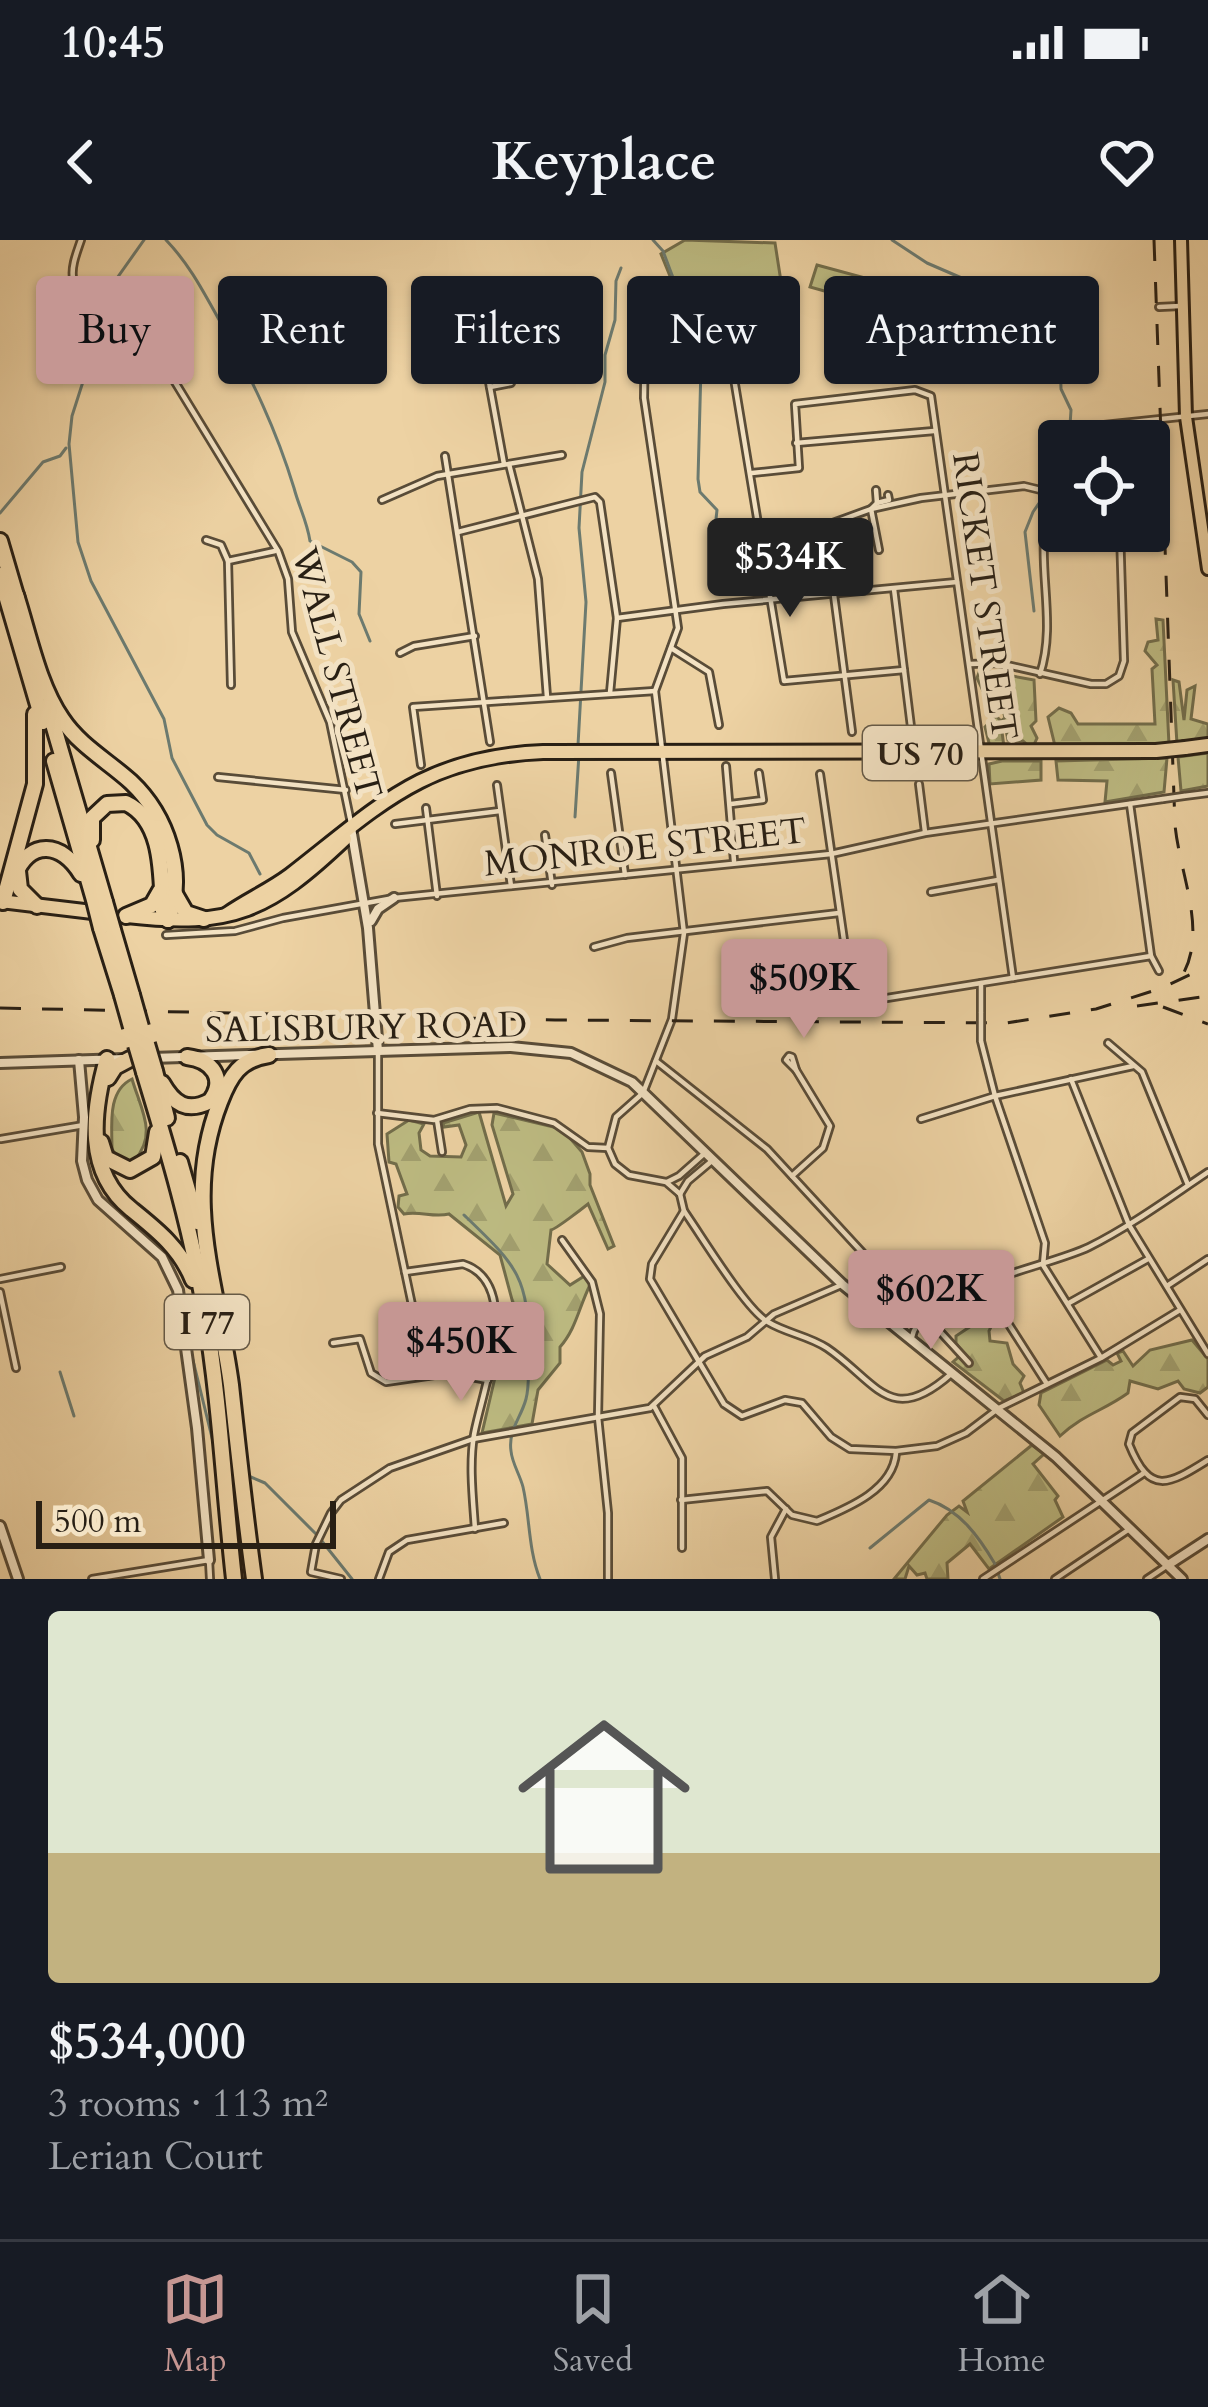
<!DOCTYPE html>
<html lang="en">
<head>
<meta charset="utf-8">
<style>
  body { margin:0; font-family:Cardo,serif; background:#20242c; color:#f1f3f6; height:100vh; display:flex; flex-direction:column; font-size:45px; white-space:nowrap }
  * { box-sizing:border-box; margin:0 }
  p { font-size:39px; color:#9ea1a6 }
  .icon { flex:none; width:66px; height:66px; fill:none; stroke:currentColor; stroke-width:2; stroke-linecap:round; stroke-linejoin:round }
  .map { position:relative; height:1339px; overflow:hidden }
  .sheet { display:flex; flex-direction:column; background:#171b24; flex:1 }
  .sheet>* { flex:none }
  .hud { position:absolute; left:36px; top:36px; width:1137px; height:108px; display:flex; gap:24px }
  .buttons { position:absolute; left:1038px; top:180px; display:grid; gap:24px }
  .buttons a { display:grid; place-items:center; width:132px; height:132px; border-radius:12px; background:#171b24; box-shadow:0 3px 9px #0004; font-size:60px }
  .scale { position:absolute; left:36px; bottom:30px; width:300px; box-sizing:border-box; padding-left:12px; border:6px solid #281f14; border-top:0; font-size:33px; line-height:42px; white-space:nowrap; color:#281f14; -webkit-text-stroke:9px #f3e2c3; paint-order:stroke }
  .price { position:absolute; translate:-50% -102px; padding:0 27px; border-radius:12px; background:#c59692; color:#111; font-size:39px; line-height:78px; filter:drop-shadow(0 3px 6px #0008) }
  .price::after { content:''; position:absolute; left:50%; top:72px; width:36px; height:27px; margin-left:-18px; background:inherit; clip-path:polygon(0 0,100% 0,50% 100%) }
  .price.selected { background:#222; color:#fff }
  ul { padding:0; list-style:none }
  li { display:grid; align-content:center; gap:24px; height:636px; padding:0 48px }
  li span { display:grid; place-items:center; height:372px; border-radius:12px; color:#555 }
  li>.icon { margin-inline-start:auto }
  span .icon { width:216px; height:216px; fill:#fffc; stroke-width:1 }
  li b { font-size:51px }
  .chip { padding:0 42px; border-radius:12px; background:#171b24; box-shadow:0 3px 9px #0004; font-size:42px; line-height:108px }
  .chip.selected { background:#c59692; color:#111 }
  .status { display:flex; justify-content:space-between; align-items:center; height:84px; padding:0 60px; background:#171b24; direction:ltr }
  .status svg { height:33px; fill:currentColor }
  header { display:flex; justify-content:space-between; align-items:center; height:156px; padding:0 48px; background:#171b24; font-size:54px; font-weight:700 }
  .tab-bar { display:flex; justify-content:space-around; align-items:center; height:168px; border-top:3px solid #363941; background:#171b24; font-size:33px; color:#9ea1a6 }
  .tab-bar a { display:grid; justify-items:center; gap:6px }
  .tab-bar .selected { color:#c59692 }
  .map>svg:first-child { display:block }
  .forest { fill:url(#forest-firs); stroke:#726d4b; stroke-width:3 }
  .park { fill:#bdbb82; stroke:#726d4b; stroke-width:3 }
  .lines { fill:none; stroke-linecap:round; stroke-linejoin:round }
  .stream { stroke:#6c7a6f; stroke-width:3 }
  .minor-casing { stroke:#594c38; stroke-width:10 }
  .tertiary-casing { stroke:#594c38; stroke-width:14 }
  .primary-casing { stroke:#281f14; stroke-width:16 }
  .trunk-casing { stroke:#281f14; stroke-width:18 }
  .motorway-casing { stroke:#281f14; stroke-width:20 }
  .minor { stroke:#f3e2c3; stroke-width:4.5 }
  .tertiary { stroke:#f3e2c3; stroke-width:8 }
  .primary { stroke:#edd2a3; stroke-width:10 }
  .trunk { stroke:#edd2a3; stroke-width:12 }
  .motorway { stroke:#edd2a3; stroke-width:14 }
  .rail { stroke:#281f14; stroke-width:3; stroke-dasharray:21 21; stroke-linecap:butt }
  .minor-bridge-casing { stroke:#594c38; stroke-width:10; stroke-linecap:butt }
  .trunk-bridge-casing { stroke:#281f14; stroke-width:18; stroke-linecap:butt }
  .motorway-bridge-casing { stroke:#281f14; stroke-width:20; stroke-linecap:butt }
  .minor-bridge { stroke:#f3e2c3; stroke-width:4.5 }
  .trunk-bridge { stroke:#edd2a3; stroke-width:12 }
  .motorway-bridge { stroke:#edd2a3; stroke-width:14 }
  .labels { text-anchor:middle; stroke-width:10; stroke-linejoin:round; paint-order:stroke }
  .shield { fill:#f3e2c3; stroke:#655a48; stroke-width:3 }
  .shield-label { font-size:33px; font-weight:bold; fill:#281f14 }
  .street-label { font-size:36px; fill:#281f14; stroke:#f3e2c3 }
</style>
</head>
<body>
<div class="status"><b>10:45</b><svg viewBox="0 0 49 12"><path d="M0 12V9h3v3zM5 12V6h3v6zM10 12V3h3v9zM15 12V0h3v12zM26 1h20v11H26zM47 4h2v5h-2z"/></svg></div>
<header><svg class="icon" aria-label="back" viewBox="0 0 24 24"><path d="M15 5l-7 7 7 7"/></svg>Keyplace<svg class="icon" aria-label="heart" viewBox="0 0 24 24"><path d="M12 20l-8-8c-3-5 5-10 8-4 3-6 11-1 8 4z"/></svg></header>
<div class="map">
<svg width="1208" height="1339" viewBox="0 0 1208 1339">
  <defs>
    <pattern id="forest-firs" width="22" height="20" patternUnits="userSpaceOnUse" patternTransform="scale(3)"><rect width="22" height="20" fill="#bdbb82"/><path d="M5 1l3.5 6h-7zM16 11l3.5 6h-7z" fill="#a2a06f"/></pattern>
  </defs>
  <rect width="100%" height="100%" fill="#edd2a3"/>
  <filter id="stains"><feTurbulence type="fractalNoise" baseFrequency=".00167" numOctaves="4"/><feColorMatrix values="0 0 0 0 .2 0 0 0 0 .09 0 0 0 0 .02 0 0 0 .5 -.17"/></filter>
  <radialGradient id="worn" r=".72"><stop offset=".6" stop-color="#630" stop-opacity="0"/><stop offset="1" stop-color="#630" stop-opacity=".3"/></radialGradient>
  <g class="forest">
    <path d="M 1156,379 L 1163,380 L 1169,505 L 1056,510 L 1048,477 L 1059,468 L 1071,473 L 1078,484 L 1155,484 L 1152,429 L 1157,425 L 1145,411 L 1148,402 L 1158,400 Z"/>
    <path d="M 980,430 L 1034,440 L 1036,481 L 1031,486 L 1037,498 L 1032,509 L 1023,501 L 1008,500 L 1006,490 L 1002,492 L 1004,507 L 990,507 L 985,487 L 996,476 L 1001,481 L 1005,478 L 1001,462 L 984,453 L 977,438 Z"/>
    <path d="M 1173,440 L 1179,442 L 1184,480 L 1187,450 L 1195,446 L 1191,479 L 1208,484 L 1208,499 L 1177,504 Z"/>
    <path d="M 1208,513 L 1208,546 L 1181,551 L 1178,517 Z"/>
    <path d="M 1167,518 L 1164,552 L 1105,562 L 1107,541 L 1058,540 L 1056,521 Z"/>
    <path d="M 1002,521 L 1041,521 L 1041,540 L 990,544 L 989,524 Z"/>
    <path d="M 132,839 C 141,870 158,894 134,921 L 120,921 L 112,909 C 112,885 107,851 132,839 Z"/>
    <path d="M 479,872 L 506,966 L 513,954 L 492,885 L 494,873 L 562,889 L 582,912 L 590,934 L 590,945 L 614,1006 L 608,1009 L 588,964 C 583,968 556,989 551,990 L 547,1024 L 570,1045 L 586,1035 L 590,1045 C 579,1067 576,1089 560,1107 L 560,1123 L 538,1150 L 532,1184 L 482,1193 L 500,1116 L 501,1089 L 518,1082 L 500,1015 L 449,974 C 434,978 421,971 404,974 L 398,967 L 399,956 L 407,954 L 396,924 L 389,922 L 387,894 L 409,880 L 424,884 L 419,893 L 421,910 L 430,916 L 461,917 L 466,905 L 459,885 L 444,887 L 443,883 Z"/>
    <path d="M 978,1054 L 990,1061 L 997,1074 L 989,1091 L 990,1101 L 1007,1103 L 1013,1124 L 1024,1136 L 1020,1143 L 1024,1153 L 1004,1161 L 953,1122 L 963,1113 L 956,1103 L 956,1096 L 971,1086 L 964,1061 Z"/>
    <path d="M 1192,1100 L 1208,1119 L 1208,1147 L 1200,1153 L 1184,1149 L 1178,1141 L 1158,1149 L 1130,1141 L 1128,1153 C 1103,1171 1084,1174 1060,1196 L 1039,1165 L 1041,1153 L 1107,1120 L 1113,1125 L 1121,1121 L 1117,1113 L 1123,1111 L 1133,1126 L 1150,1110 Z"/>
    <path d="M 1032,1205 L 1044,1214 L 1033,1224 L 1058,1256 L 1055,1260 L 1063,1277 L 989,1329 L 970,1304 L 947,1323 L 948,1339 L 927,1339 L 925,1333 L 917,1335 L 909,1326 L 905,1339 L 894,1339 L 947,1275 L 959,1266 L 967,1272 L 963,1261 Z"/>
  </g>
  <g class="park">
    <path d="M 685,0 L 775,3 L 789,93 L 720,100 L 725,140 L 712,139 L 661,14 Z"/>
    <path d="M 817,25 L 880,42 L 874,65 L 810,47 Z"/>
  </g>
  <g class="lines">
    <g class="stream">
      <path d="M 144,0 L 93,72 L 88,126 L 72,176 L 69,204 L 78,302 L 91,341 L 164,479 L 172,518 L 207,585 L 217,595 L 249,613 L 260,634"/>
      <path d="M 166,0 C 191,26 205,55 222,85 C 252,139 276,189 294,248 C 299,267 307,281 310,301 L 352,322 L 361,332 L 359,374 L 370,401"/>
      <path d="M 653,0 L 663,11 L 675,43 L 701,127 L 698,239 L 700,252 L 717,270 L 712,315 L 727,354"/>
      <path d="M 892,0 L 927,23 L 971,42 L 1004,89 L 1046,106 L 1060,117 L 1061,149 L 1071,170 L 1069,201"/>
      <path d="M 0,273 L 43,222 L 60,216 L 66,208"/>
      <path d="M 1034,371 L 1025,292 L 1033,272 L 1059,234"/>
      <path d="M 578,505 L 586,362 L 579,288 L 582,232 L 605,142 L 605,115 L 615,80 L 616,41 L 621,28"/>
      <path d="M 575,577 L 579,514"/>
      <path d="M 464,975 C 516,1025 530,1037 528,1112 C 528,1127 530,1144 526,1159 C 521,1178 508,1190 511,1211 C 512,1223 520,1235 523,1247 C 530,1277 528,1309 540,1339"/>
      <path d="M 188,1100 L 217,1218"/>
      <path d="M 60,1132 L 74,1176"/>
      <path d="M 246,1235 L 265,1243 L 316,1294"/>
      <path d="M 321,1300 L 352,1339"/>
      <path d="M 870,1308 L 929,1260 C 960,1270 979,1297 995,1324"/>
      <path d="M 998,1333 L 1000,1339"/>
    </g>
    <g class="minor-casing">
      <g id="minor">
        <path d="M 81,0 C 77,12 71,26 73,38 C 75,61 133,85 153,106 L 278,311 L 288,339 L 292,392 L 330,482 L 351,583"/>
        <path d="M 1159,67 L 1180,66"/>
        <path d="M 726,90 L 784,441 L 904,430"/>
        <path d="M 645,91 L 644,158 L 678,388 L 655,451 L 684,693 L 672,779 L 643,853 L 616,877 L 608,908 L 615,924 L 629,935 L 666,942 L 680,954"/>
        <path d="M 483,109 L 504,224"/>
        <path d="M 490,147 L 511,143"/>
        <path d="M 1083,201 L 1104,185 L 1208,174"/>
        <path d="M 796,203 L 934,191"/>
        <path d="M 445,216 L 490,502"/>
        <path d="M 509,224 L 538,339 L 547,457"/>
        <path d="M 752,233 L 799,228 L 795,164 L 915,150 L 931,156 L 1013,738"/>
        <path d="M 876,250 L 877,263 L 871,269 L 879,310"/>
        <path d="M 382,260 L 437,236 L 562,215"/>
        <path d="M 877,263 L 889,260 L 888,255"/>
        <path d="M 458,292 L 595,257 L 600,262 L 617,378 L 610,453"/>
        <path d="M 206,300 L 221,305 L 228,321 L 231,445"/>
        <path d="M 763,301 L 808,292 L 871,269 L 921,258 L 1024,246 L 1053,253"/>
        <path d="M 228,321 L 275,311"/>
        <path d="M 894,349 L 912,495"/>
        <path d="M 834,355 L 852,492"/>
        <path d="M 617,378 L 723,364 L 957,342"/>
        <path d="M 671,408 L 709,432 L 719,485"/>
        <path d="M 400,413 L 414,406 L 475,396"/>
        <path d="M 970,424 L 998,423 L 1091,444 L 1106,444 L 1119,436 L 1124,421 L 1120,291"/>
        <path d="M 1040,434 C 1061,371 1025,302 1059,243"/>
        <path d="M 421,525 L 413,467 L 655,451"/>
        <path d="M 726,526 L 734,621"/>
        <path d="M 611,533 L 625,635"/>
        <path d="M 820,534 L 851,749 L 857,759 L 868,761 L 1151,716"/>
        <path d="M 218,537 L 346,550"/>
        <path d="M 919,544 L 925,592"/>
        <path d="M 497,545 L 511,646"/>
        <path d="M 1184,556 L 1208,553"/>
        <path d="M 731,564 L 763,560 L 759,533"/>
        <path d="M 1130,564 L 1151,716 L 1159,731"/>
        <path d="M 426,568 L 437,656"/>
        <path d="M 395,584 L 500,571"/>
        <path d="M 545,595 L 552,645"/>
        <path d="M 931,652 L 998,640"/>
        <path d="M 166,695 L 235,691 L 283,678 L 394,658 L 831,614 L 925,593 L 1163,559"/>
        <path d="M 594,707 L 627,698 L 839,673"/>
        <path d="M 981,773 L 981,743"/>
        <path d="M 981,801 L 995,856 L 1045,1003 L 1043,1025 L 1100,1116"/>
        <path d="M 1108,803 L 1142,832 L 1188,945"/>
        <path d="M 378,811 L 378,904 L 427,1136"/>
        <path d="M 789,816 L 792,817 L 796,830 L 786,820 Z"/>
        <path d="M 656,821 L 767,909 L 920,1075"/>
        <path d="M 1071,839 L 1129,985 L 1208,1114"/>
        <path d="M 377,873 L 434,880 L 470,869 L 497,868 L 554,883 L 588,907 L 608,908"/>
        <path d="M 921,879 L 995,856 L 1133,826"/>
        <path d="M 437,880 L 442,912"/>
        <path d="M 1,899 L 84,885"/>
        <path d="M 792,936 L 823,908 L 830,886 L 796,830"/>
        <path d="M 667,942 L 679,936 L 705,913"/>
        <path d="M 680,954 L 684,971 C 701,995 746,1070 768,1082 C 786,1093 809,1096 827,1108 C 877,1142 890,1188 951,1134"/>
        <path d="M 680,954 L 688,941 L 713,920"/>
        <path d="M 684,971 L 652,1024 L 650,1039 L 724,1164 L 742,1176 L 785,1160 L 802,1163 L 831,1197 L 850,1209 L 896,1211 L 937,1206 L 966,1193 L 999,1168 L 1101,1118 L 1180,1070"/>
        <path d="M 562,1000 L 592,1042 L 600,1074 L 598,1177 L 608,1273 L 608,1339"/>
        <path d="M 405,1032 L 463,1024 C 525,1044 481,1154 474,1195 C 469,1225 473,1259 475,1289"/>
        <path d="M 0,1039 L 61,1027"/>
        <path d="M 983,1044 L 1047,1144"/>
        <path d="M 1167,1046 L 1208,1019"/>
        <path d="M 0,1052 L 16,1128"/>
        <path d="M 1069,1063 L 1148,1019"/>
        <path d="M 923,1073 L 969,1123"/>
        <path d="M 912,1097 C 923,1047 1046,1028 1089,1007 C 1131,986 1169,958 1208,932"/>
        <path d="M 333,1103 L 360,1099 L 371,1133 L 386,1142 L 448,1133 L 488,1140"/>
        <path d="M 654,1166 L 682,1218 L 682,1308"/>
        <path d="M 1208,1175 L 1195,1159 L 1180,1157 L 1132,1193 L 1129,1204 C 1150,1256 1168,1245 1208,1220"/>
        <path d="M 681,1260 L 767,1251 L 792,1275 L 817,1281 C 848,1268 893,1250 896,1213"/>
        <path d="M 92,1339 L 209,1320 L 210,1339"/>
        <path d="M 341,1339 L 311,1332 L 316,1304 L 331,1273 L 341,1260 L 390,1228 L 473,1199 L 650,1168 L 705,1116 L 747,1097 L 774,1074 L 839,1046"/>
        <path d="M 379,1339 L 389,1312 L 407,1300 L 504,1283"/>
        <path d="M 775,1339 L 771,1297 L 786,1269"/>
        <path d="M 983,1339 L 1144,1233"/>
        <path d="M 1055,1339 L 1131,1288"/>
        <path d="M 1147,1339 L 1168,1325"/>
      </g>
    </g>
    <g class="tertiary-casing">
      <g id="tertiary">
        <path d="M 351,588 L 368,688 L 378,811"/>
        <path d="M 371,681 L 378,669 L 394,658"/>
        <path d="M 151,818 L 511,807 L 571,813 L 632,842 L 842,1044 L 1056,1217 L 1182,1339"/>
        <path d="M 79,820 L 84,877 L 82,921 L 87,940 L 98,960 L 162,1017 L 178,1050 L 197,1188 L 209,1320"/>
        <path d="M 0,823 L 124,819"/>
        <path d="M 0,1286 L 18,1339"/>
        <path d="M 1168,1325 L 1208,1299"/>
      </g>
    </g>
    <g class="primary-casing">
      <path id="primary" d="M 1181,0 L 1186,177 L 1208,329"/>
    </g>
    <g class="trunk-casing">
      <g id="trunk">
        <path d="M 1185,508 L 1208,505"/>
        <path d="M 0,661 L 101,673"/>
        <path d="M 227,674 C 247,660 270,650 290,635 C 379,566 423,517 543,512 L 1156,511"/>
        <path d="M 127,676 C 233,688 269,671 345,599"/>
      </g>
    </g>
    <g class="motorway-casing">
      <g id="motorway">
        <path d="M 0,301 L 17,359"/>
        <path d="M 0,335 L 43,482"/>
        <path d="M 16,355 C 29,395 38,444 62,479 C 80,506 108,521 131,542 C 167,576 186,633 168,680"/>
        <path d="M 48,467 L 105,662"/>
        <path d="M 54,521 L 94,660"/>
        <path d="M 92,600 L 92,578 L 107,564 L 126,563 C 164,581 161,636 163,671 L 168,680"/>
        <path d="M 18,631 L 20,649 L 37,666"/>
        <path d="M 15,635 C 30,599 62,602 81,634"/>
        <path d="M 175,654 L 186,673 L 204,679"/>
        <path d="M 3,662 L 35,544 L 35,474"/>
        <path d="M 126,676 L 152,665 L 160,651"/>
        <path d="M 101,688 L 122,755"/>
        <path d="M 113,690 L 132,755"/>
        <path d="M 107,819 C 92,872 85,932 131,969 C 157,990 180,1008 193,1040"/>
        <path d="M 155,831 L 167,878"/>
        <path d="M 144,832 C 168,911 192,991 205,1073 C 220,1161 224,1250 234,1339"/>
        <path d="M 108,838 L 115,827 L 130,819"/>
        <path d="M 162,843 C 174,864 187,873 210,861 C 227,839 212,820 187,817"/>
        <path d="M 101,902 L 106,918 L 130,930 L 153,917 L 157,892"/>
        <path d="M 180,922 L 197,982"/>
        <path d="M 254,1339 C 245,1274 238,1210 231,1145 C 218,1046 181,961 220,862 C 230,836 240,819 269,815"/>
      </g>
    </g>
    <use href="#minor" class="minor"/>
    <use href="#tertiary" class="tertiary"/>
    <use href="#primary" class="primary"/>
    <use href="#trunk" class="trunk"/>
    <use href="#motorway" class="motorway"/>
    <g class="rail">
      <path d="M 1154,0 L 1175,585 C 1180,636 1208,691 1182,736"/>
      <path d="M 1137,766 L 1208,756"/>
      <path d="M 1163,767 L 1208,784"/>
      <path d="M 0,768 L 555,780 L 1006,783 L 1096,769 L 1162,748 L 1208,726"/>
    </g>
    <g class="minor-bridge-casing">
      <g id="minor-bridge">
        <path d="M 1163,559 L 1184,556"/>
        <path d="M 981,773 L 981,801"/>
      </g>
    </g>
    <g class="trunk-bridge-casing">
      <path id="trunk-bridge" d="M 1156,511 L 1185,508"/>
    </g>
    <g class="motorway-bridge-casing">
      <g id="motorway-bridge">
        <path d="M 94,660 L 101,688"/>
        <path d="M 105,662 L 113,690"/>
        <path d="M 122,755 L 131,787"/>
        <path d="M 132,755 L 141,787"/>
        <path d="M 147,804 L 155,831"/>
        <path d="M 136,805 L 144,832"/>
      </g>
    </g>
    <use href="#minor-bridge" class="minor-bridge"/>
    <use href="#trunk-bridge" class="trunk-bridge"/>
    <use href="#motorway-bridge" class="motorway-bridge"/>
  </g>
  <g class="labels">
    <g class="shield">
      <rect x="863" y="486" width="114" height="54" rx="9"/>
      <rect x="165" y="1055" width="84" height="54" rx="9"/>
    </g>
    <g class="shield-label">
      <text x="920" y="525">US 70</text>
      <text x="207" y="1094">I 77</text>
    </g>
    <g class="street-label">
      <text transform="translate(986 356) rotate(82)" y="13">RICKET STREET</text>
      <text transform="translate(338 433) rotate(75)" y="13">WALL STREET</text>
      <text transform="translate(645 606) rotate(-6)" y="13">MONROE STREET</text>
      <text transform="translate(366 786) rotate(-1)" y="13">SALISBURY ROAD</text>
    </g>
  </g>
  <rect width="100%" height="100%" filter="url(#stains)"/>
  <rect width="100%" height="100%" fill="url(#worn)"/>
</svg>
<div class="buttons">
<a><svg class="icon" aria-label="locate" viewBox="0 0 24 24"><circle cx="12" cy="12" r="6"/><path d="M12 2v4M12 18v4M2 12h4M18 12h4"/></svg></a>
</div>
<div class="scale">500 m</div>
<b class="price selected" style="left:790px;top:380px">$534K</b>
<b class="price" style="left:804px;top:801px">$509K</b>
<b class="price" style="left:931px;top:1112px">$602K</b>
<b class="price" style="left:461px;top:1164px">$450K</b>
<div class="hud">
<a class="chip selected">Buy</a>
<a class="chip">Rent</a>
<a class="chip">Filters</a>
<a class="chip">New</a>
<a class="chip">Apartment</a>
</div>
</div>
<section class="sheet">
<ul>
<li><span style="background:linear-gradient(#dfe7d0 65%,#c2b280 0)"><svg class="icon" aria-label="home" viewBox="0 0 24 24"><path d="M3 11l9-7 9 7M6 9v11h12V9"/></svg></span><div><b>$534,000</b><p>3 rooms · 113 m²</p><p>Lerian Court</p></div></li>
</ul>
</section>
<nav class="tab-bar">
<a class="selected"><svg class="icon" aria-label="map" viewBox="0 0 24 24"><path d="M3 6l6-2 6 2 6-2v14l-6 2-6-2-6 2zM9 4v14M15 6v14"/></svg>Map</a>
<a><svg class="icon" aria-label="saved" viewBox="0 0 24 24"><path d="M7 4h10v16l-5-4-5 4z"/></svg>Saved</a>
<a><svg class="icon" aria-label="home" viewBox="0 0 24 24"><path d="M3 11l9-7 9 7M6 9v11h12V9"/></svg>Home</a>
</nav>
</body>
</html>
